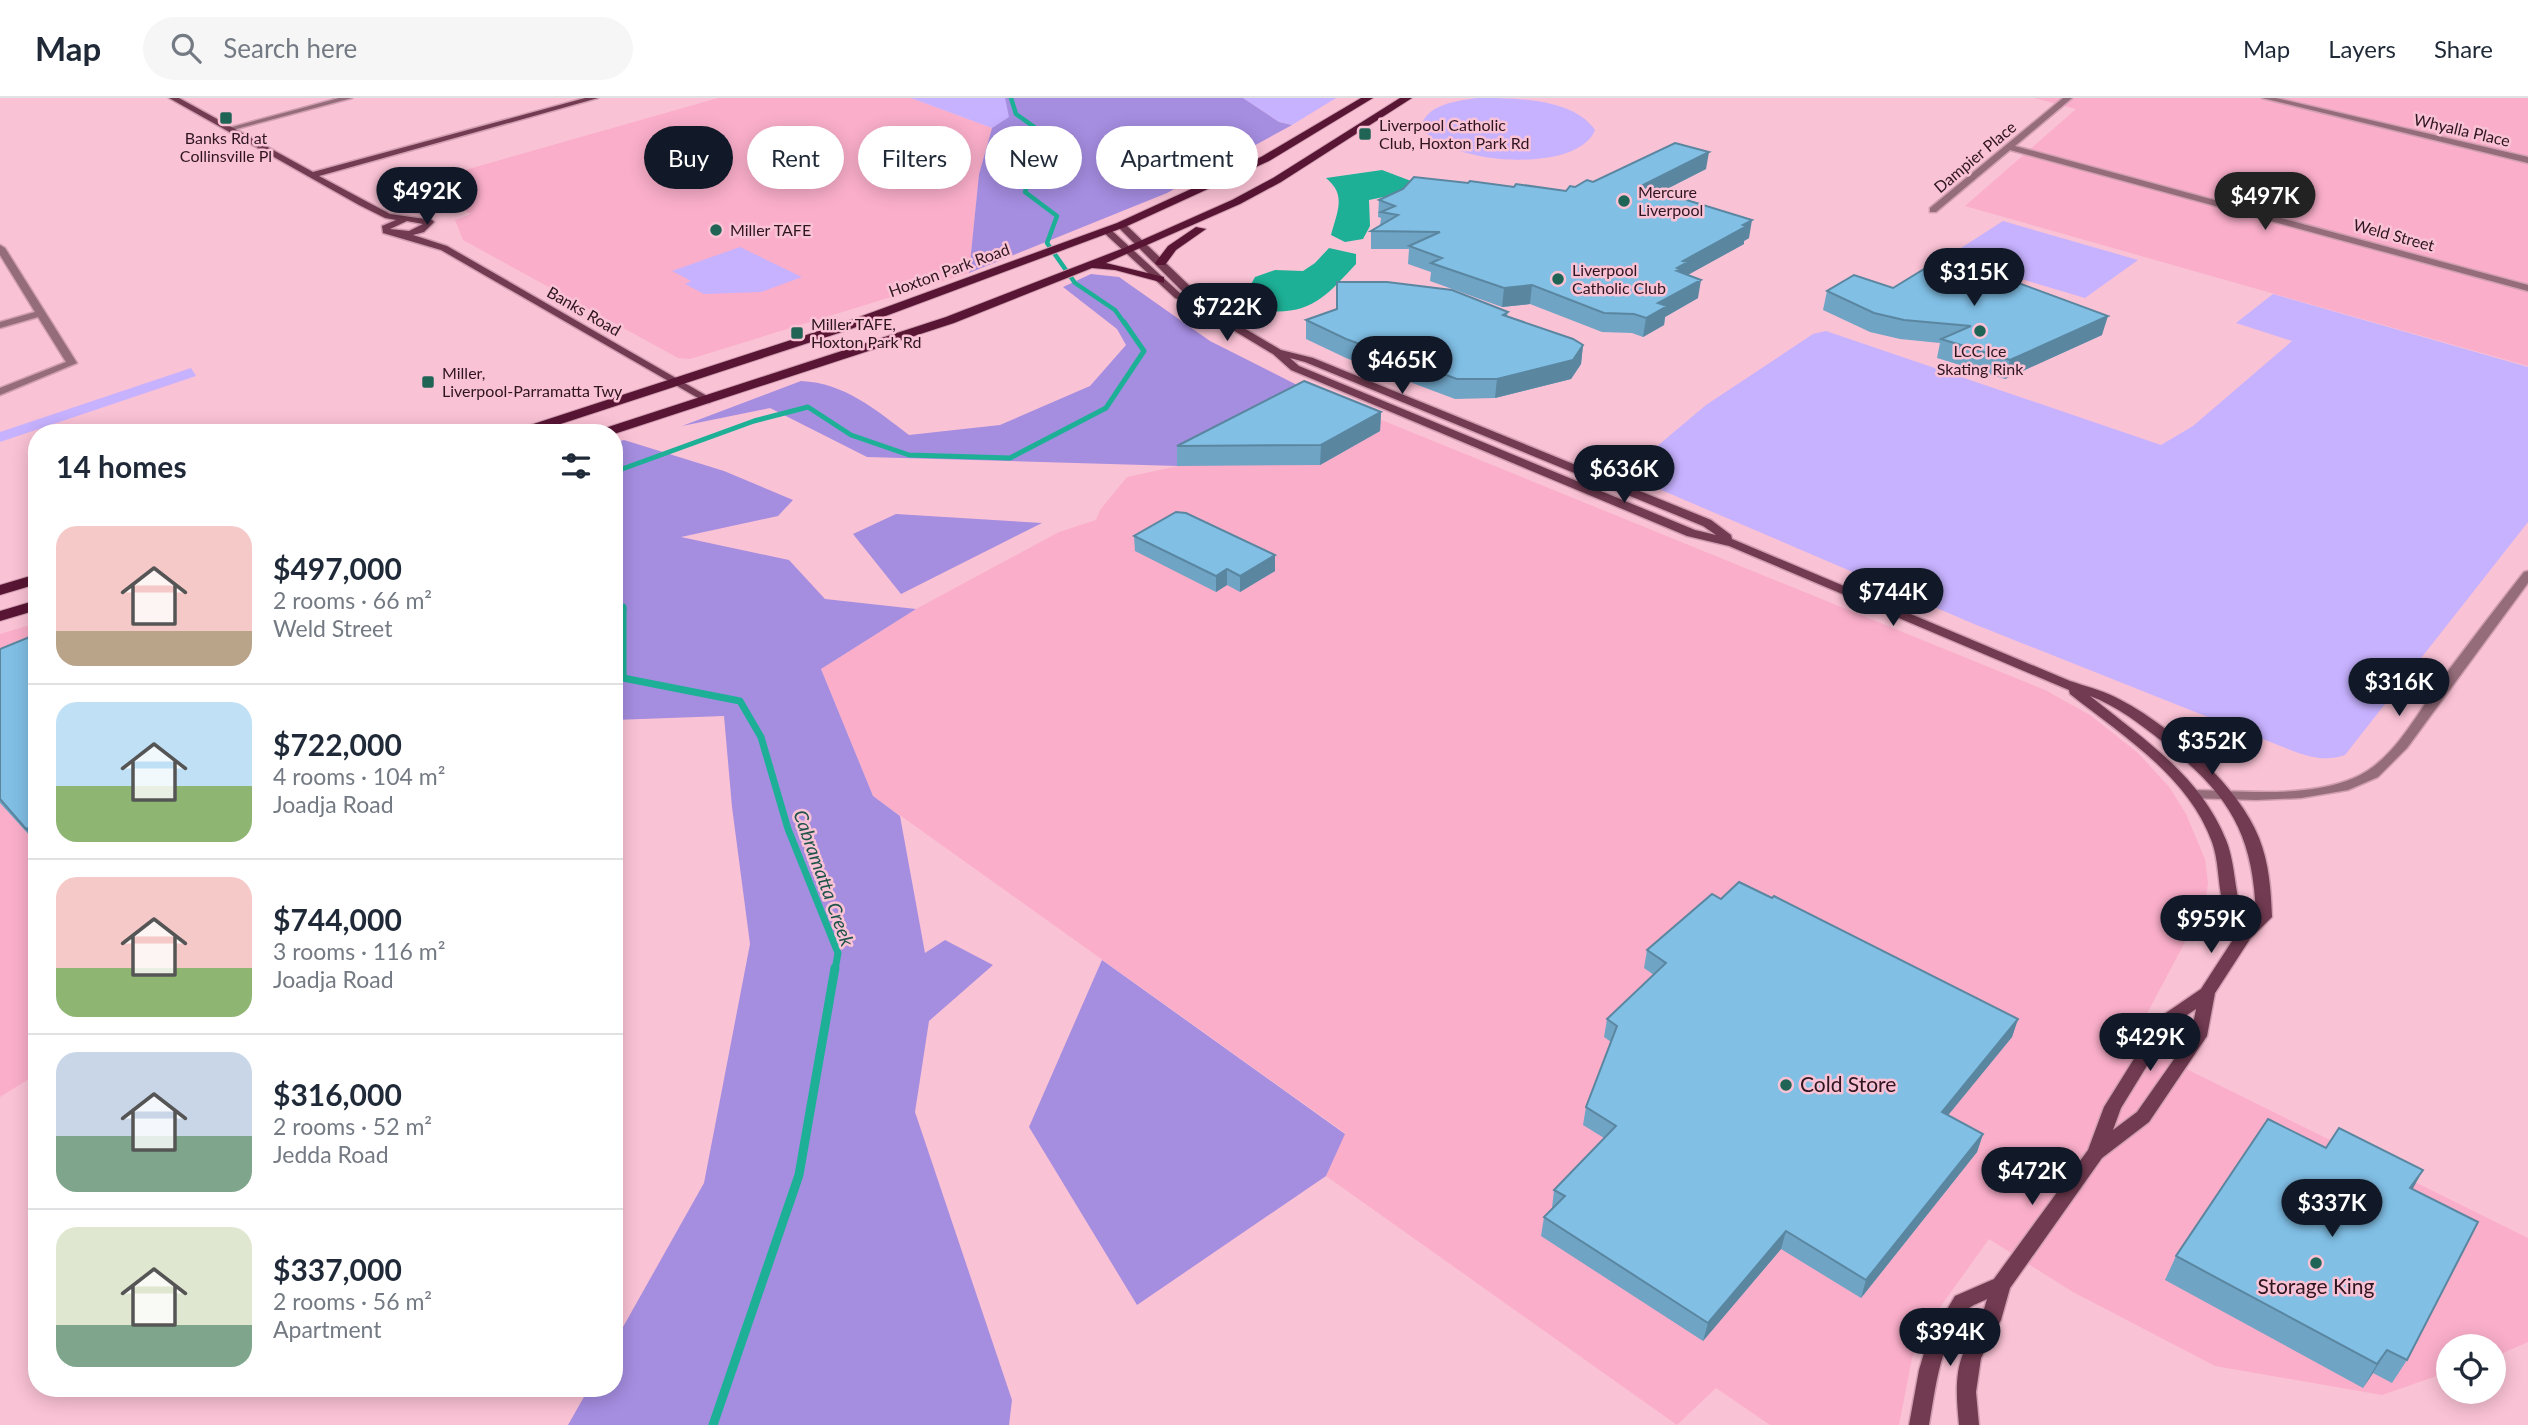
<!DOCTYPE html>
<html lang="en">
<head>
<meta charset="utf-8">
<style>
  body { margin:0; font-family:Lato,sans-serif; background:#f6f6f7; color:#1f2937; height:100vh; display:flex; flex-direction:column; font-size:26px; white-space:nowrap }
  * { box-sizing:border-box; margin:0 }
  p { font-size:23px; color:#747a83 }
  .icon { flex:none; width:38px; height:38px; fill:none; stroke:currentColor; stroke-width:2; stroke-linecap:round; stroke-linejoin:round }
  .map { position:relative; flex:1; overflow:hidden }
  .sheet { position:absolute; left:28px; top:326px; width:595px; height:973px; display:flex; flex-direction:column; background:#fff; border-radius:28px; box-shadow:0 4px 18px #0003 }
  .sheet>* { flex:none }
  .hud { position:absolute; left:644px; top:28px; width:665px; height:63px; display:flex; gap:14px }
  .buttons { position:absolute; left:2436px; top:1236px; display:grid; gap:14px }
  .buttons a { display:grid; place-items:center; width:70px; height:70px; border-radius:50%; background:#fff; box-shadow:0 4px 18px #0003; font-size:35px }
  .price { position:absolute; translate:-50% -60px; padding:0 16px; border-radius:24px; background:#111827; color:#fff; font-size:23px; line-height:46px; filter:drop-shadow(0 2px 4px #0008) }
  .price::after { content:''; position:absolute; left:50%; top:42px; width:21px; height:16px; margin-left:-10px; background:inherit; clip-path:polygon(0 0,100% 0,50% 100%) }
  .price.on { background:#222; color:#fff }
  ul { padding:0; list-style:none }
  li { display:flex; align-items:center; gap:21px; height:175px; padding:0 28px }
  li+li { border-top:2px solid #e0e1e3 }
  li span { display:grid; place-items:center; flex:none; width:196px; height:140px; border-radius:21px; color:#555 }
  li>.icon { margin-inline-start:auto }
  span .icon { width:84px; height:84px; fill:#fffc; stroke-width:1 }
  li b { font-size:30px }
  h2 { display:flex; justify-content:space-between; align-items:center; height:84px; padding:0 28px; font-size:30px }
  .tag { padding:0 24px; border-radius:32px; background:#fff; box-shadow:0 4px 18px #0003; font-size:24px; line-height:63px }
  .tag.on { background:#111827; color:#fff }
  header { display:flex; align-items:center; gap:42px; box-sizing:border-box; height:98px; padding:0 35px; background:#fff; border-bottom:2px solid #e0e1e3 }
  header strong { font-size:33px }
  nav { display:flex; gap:38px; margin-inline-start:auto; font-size:24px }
  .search { width:490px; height:63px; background:#f6f6f7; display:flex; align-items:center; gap:18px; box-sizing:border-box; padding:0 24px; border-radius:38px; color:#747a83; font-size:26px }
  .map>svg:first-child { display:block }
  .built { fill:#faaec9 }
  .green { fill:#c7b2ff }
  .forest { fill:#a58de0 }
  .water { fill:#1db096 }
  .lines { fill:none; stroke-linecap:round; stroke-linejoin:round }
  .stream-far3 { stroke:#1db096; stroke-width:4.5 }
  .stream-far2 { stroke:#1db096; stroke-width:5 }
  .stream-far1 { stroke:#1db096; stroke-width:7 }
  .stream { stroke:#1db096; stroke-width:9 }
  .street-casing { stroke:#d19fb1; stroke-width:3 }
  .secondary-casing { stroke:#d19fb1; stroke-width:3 }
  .primary-casing { stroke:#d19fb1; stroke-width:2 }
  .street { fill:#956d7a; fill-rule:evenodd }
  .secondary { fill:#723b51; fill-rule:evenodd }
  .primary { fill:#581534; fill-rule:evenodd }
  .wall { fill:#6fa4c5 }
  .shaded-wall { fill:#5a86a0 }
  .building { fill:#81bfe5; stroke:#5a86a0; stroke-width:2 }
  .poi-dot { fill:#206456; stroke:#fac2d5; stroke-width:2.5 }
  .labels { text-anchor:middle; stroke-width:5; stroke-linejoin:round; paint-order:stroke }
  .far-poi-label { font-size:16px; fill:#2e151f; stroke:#fac2d5; text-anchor:start }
  .far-street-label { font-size:16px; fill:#2e151f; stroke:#fac2d5 }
  .water-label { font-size:19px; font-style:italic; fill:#1d5348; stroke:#fac2d5 }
  .near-poi-label { font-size:21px; fill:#2e151f; stroke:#fac2d5; text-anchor:start }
</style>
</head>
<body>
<header>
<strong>Map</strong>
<div class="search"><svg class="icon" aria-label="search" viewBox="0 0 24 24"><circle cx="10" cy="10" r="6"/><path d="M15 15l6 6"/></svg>Search here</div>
<nav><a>Map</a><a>Layers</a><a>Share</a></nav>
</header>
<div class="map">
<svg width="2528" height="1327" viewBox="0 0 2528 1327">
  <rect width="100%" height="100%" fill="#fac2d5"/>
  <g class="built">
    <path d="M 718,0 L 911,0 L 992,30 L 979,76 L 969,175 L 690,261 L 678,260 L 463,142 L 455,122 L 471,116 L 451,106 L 434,110 L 406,112 L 377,97 Z"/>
    <path d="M 2034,0 L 2528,0 L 2528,268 L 1965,108 L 2076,11 Z"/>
    <path d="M 1303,290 L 2045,592 L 2090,617 L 2138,655 L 2170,690 L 2186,716 L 2205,761 L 2208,785 L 2205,806 L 2132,944 L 2528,1140 L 2528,1244 L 2494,1259 L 2494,1248 L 2448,1248 L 2448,1274 L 2382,1297 L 2215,1268 L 2073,1194 L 1989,1141 L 1928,1226 L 1912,1260 L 1899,1327 L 1770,1327 L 1716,1290 L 1677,1327 L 1326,1078 L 1345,1035 L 873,698 L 821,571 L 916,511 L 1059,434 L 1096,422 L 1100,412 L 1127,379 L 1178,368 Z"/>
    <path d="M 37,525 L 37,976 L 0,999 L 0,536 Z"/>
  </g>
  <g class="green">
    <path d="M 911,0 L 1005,0 L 1010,19 L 992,30 Z"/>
    <path d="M 1243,0 L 1336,0 L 1292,27 L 1279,24 Z"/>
    <path d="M 1477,0 C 1515,0 1573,0 1595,32 C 1578,77 1443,67 1421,28 C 1428,6 1456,3 1477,0 Z"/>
    <path d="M 2003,123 L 2138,162 L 2085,200 L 1947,159 Z"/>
    <path d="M 740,149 L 802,179 L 761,194 L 704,196 L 685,186 L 691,183 L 672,173 Z"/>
    <path d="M 2273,196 L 2528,269 L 2528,424 L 2345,657 C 2323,665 2303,657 2283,649 L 1974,526 L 1624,376 L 1706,307 L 1813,236 L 1826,233 L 2161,347 L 2193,328 L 2292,243 L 2236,225 Z"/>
    <path d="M 191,270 L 196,278 L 0,344 L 0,334 Z"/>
  </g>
  <g class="forest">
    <path d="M 1005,0 L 1243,0 L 1279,24 L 1292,27 L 1167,95 L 969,175 L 979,76 L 992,30 L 1009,19 Z"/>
    <path d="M 1091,176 L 1119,179 L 1210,243 L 1303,290 L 1178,368 L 867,359 L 770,310 L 682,328 L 801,283 C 845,285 876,312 909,337 L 1000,327 L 1090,288 L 1126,247 L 1117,231 L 1063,189 Z"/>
    <path d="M 624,342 L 724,373 L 793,402 L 778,418 L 681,439 L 789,462 L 825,501 L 916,511 L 821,571 L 873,698 L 900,718 L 925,855 L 945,842 L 993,867 L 929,923 L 915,1014 L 1012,1302 L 1009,1327 L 568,1327 L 589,1290 L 614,1290 L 614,1245 L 704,1085 L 750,846 L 732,709 L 724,618 L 614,622 L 614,345 Z"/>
    <path d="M 896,416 L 1042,425 L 901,496 L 853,436 Z"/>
    <path d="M 1102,862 L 1345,1036 L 1326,1078 L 1137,1207 L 1029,1029 Z"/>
  </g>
  <g class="water">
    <path d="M 1382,72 L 1419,86 L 1393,97 L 1369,102 L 1370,128 L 1363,141 L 1345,144 L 1331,137 C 1337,114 1347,97 1326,80 Z"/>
    <path d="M 1329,150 L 1356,156 L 1356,166 C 1328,196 1312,217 1267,213 L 1249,190 L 1255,179 L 1275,172 L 1303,173 L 1315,165 Z"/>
  </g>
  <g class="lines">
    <path class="stream-far3" d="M 1011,0 L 1016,16 L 1047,38 L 1025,94 L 1057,118 L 1047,145 L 1075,185 L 1115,212 L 1125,226"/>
    <g class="stream-far2">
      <path d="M 614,374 L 754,323 L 808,309 L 851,337 L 909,357 L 1010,360 L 1106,310 L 1144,253 L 1124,224"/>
      <path d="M 614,505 L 624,511"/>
    </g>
    <path class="stream-far1" d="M 623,509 L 623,580 L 740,603 L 761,639 L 788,731 L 838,855 L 835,872"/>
    <path class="stream" d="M 713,1327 L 799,1077 L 835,870"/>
    <g class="street-casing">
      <g id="street">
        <path d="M 339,0 L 352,0 L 229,33 L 225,31 Z"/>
        <path d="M 2063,0 L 2072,0 L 2015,48 L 2528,187 L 2528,193 L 2010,52 L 1936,114 L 1930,114 L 1930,110 Z"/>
        <path d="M 2262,0 L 2276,0 L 2528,59 L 2528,65 Z"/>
        <path d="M 0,147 L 5,150 L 77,265 L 0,297 L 0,290 L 66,264 L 38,219 L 0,230 L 0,224 L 35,214 L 0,157 Z"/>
        <path d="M 2528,473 L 2528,485 L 2407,650 L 2378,679 L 2348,692 L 2301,700 L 2256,702 L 2189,700 L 2187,697 L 2189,694 L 2194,692 C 2243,693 2308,700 2354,680 C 2394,663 2417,615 2442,581 C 2469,545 2496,510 2524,474 Z"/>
      </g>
    </g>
    <g class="secondary-casing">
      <g id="secondary">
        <path d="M 169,0 L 179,0 L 313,74 L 585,0 L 598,0 L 319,78 L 390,116 L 432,122 L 434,124 L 424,134 L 413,137 L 447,148 L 714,302 L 709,305 L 705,304 L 441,152 L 383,135 L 382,128 L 396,122 L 385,120 L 359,107 ZM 407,123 L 423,126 L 409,133 L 390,131 Z"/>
        <path d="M 1118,125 L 1124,125 L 1194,192 L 1200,204 L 1281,252 L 1313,260 L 1711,422 L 1731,437 L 1732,441 L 2070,583 C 2085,588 2101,592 2115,599 C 2166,624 2238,686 2259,740 C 2269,765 2271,792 2272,819 L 2250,841 L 2215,895 L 2207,938 L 2149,1024 L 2102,1060 L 2010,1190 L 2001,1222 L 1981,1260 L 1976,1294 L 1979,1327 L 1959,1327 C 1957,1304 1954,1278 1963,1256 C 1970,1237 1982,1222 1987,1201 C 1981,1204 1972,1207 1968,1211 C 1940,1242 1936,1288 1929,1327 L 1909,1327 L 1919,1272 L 1927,1245 L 1955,1198 L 1994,1181 L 2088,1052 L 2104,1009 L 2160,919 L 2201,891 L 2236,837 C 2230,823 2224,812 2221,797 C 2218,780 2218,761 2212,744 C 2188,678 2123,638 2070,596 L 2069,592 L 1729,448 L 1687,438 L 1291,272 L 1273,256 L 1193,208 L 1175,200 L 1101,132 L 1109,130 L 1181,196 L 1188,199 L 1118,129 ZM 1290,260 L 1305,264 L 1703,428 L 1716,437 L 1695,432 L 1299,268 ZM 2090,598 C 2117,608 2140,626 2163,644 C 2228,696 2253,733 2256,817 L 2247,826 C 2233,799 2237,769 2226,742 C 2200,677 2142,640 2090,598 ZM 2196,911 L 2191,937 L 2137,1014 L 2113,1032 L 2121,1010 L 2172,927 Z"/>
      </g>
    </g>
    <g class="primary-casing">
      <g id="primary">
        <path d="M 1361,0 L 1373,0 L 1269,63 L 1125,129 L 848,232 L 536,334 L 516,334 L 518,331 L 840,226 L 1117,125 L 1261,59 Z"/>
        <path d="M 1400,0 L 1412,0 L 1281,84 L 1240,106 L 1106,165 L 1164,179 L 1164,185 L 1115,172 L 1092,170 L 954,225 L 614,336 L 600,334 L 602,331 L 946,219 L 1124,150 L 1232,102 L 1273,80 Z"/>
        <path d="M 1196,129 L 1206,131 L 1176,152 L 1165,167 L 1157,167 L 1155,165 L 1168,148 Z"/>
        <path d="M 37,476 L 37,486 L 0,497 L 0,487 Z"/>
        <path d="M 37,502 L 37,512 L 0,523 L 0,513 Z"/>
      </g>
    </g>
    <use href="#street" class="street"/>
    <use href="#secondary" class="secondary"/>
    <use href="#primary" class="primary"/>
  </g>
  <g class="wall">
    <path d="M 1706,71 L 1661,94 L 1749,140 L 1744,143 L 1744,146 L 1687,177 L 1698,200 L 1665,219 L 1664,227 L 1643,239 L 1632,235 L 1602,234 L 1530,206 L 1502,209 L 1430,183 L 1431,174 L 1408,166 L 1409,151 L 1371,151 L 1371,133 L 1380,128 L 1381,120 L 1378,119 L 1379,102 L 1514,89 L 1566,93 L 1593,84 Z"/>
    <path d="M 1893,190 L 2102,237 L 2005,281 L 1937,260 L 1940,245 L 1900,241 L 1870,234 L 1823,212 L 1827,193 Z"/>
    <path d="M 1337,211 L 1508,214 L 1507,219 L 1583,247 L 1581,266 L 1571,281 L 1495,300 L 1455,301 L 1346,260 L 1306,241 L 1306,222 Z"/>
    <path d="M 1381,314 L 1380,333 L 1320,367 L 1177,368 L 1177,348 Z"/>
    <path d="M 1134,438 L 1275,457 L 1275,473 L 1240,494 L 1227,487 L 1216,494 L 1135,453 Z"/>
    <path d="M 0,551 L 31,739 L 0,705 Z"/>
    <path d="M 1647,852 L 2018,921 L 2012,939 L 1948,1017 L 1983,1036 L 1977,1054 L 1861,1200 L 1781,1151 L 1703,1243 L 1541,1138 L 1544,1119 L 1553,1110 L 1552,1110 L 1554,1092 L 1604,1040 L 1583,1027 L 1586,1009 L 1611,944 L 1604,939 L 1607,921 L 1654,877 L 1644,870 Z"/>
    <path d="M 2326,1050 L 2412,1091 L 2407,1262 L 2392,1285 L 2373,1275 L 2363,1290 L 2165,1182 L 2176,1158 Z"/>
  </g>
  <g class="shaded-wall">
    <path d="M 1709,54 L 1706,71 L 1639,105 L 1641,88 Z"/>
    <path d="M 1752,122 L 1749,140 L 1744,143 L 1744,146 L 1686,178 L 1679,186 L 1677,170 L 1683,163 Z"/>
    <path d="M 1701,182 L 1698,200 L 1665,219 L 1664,227 L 1643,239 L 1646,220 L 1658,205 Z"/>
    <path d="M 1532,187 L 1530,206 L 1502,209 L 1504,190 Z"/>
    <path d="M 2108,218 L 2102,237 L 2005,281 L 2010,262 Z"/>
    <path d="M 1583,247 L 1581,266 L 1571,281 L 1495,300 L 1497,281 Z"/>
    <path d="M 1381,314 L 1380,333 L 1320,367 L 1321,347 Z"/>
    <path d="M 1275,457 L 1275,473 L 1240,494 L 1240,478 Z"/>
    <path d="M 1227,471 L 1227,487 L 1216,494 L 1216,478 Z"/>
    <path d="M 37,586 L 37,595 L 30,589 Z"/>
    <path d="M 36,726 L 37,736 L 31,739 L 26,731 Z"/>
    <path d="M 2018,921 L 2012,939 L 1936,1032 L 1942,1014 Z"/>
    <path d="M 1983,1036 L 1977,1054 L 1861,1200 L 1866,1182 Z"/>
    <path d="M 2423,1072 L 2410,1096 L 2410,1090 Z"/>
    <path d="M 1786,1133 L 1781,1151 L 1703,1243 L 1708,1225 Z"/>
    <path d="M 2387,1252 L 2373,1275 L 2363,1290 L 2377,1266 Z"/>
  </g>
  <g class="building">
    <path d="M 1675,45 L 1709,54 L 1641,88 L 1752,122 L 1743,127 L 1747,128 L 1683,163 L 1688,164 L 1677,170 L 1681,172 L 1677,173 L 1701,182 L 1658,205 L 1667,208 L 1646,220 L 1634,216 L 1604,215 L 1532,187 L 1504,190 L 1431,165 L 1442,160 L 1409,148 L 1440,134 L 1371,133 L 1398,117 L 1381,114 L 1395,108 L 1379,102 L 1403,91 L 1414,79 L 1468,85 L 1470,83 L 1514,89 L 1516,86 L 1566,93 L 1570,88 L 1575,89 L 1587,82 L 1593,84 Z"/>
    <path d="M 1946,167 L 1994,176 L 2108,218 L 2010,262 L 1941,241 L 1971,228 L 1904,222 L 1874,215 L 1827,193 L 1854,177 L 1893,190 L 1929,168 L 1941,169 Z"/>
    <path d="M 1337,184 L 1387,184 L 1452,192 L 1508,214 L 1503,217 L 1573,241 L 1583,247 L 1573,262 L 1497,281 L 1457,281 L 1346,241 L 1306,222 L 1337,211 Z"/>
    <path d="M 1304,283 L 1381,314 L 1321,347 L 1177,348 Z"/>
    <path d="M 1176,414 L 1186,415 L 1275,457 L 1240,478 L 1227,471 L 1216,478 L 1134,438 Z"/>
    <path d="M 37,536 L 37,586 L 30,589 L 37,595 L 37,727 L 26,731 L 0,701 L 0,551 Z"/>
    <path d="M 1739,784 L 1772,800 L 1774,798 L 2018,921 L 1942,1014 L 1983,1036 L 1866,1182 L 1786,1133 L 1708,1225 L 1544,1119 L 1565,1098 L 1554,1092 L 1616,1028 L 1586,1009 L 1617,928 L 1607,921 L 1666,865 L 1647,852 L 1712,796 L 1721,801 Z"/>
    <path d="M 2268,1021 L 2326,1050 L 2339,1030 L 2423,1072 L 2410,1090 L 2478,1124 L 2407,1262 L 2387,1252 L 2377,1266 L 2176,1158 Z"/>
  </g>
  <g class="poi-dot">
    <rect x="219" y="13" width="14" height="14" rx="3.5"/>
    <rect x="1358" y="29" width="14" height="14" rx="3.5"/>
    <circle cx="1624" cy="103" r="7"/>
    <circle cx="716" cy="132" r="7"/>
    <circle cx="1558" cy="181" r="7"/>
    <circle cx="1980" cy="233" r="7"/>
    <rect x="790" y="228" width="14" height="14" rx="3.5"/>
    <rect x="421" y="277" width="14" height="14" rx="3.5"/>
    <circle cx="1786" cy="987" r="7"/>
    <circle cx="2316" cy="1165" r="7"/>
  </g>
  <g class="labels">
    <g class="far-poi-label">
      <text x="1379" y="33">Liverpool Catholic<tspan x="1379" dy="18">Club, Hoxton Park Rd</tspan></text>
      <text x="226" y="46" text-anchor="middle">Banks Rd at<tspan x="226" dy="18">Collinsville Pl</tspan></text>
      <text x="1638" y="100">Mercure<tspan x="1638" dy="18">Liverpool</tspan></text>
      <text x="730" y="138">Miller TAFE</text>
      <text x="1572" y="178">Liverpool<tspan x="1572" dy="18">Catholic Club</tspan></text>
      <text x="811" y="232">Miller TAFE,<tspan x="811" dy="18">Hoxton Park Rd</tspan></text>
      <text x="1980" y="259" text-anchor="middle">LCC Ice<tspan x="1980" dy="18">Skating Rink</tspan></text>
      <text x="442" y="281">Miller,<tspan x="442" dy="18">Liverpool-Parramatta Twy</tspan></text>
    </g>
    <g class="far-street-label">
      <text transform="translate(2462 32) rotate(13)" y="6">Whyalla Place</text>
      <text transform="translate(1975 59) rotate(-40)" y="6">Dampier Place</text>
      <text transform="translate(2394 137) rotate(15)" y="6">Weld Street</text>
      <text transform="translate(949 172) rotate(-20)" y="6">Hoxton Park Road</text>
      <text transform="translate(584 213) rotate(30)" y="6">Banks Road</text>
    </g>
    <g class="water-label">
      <text transform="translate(824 780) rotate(70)" y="7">Cabramatta Creek</text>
    </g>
    <g class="near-poi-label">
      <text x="1800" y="994">Cold Store</text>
      <text x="2316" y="1196" text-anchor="middle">Storage King</text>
    </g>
  </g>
</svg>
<div class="buttons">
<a><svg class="icon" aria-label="locate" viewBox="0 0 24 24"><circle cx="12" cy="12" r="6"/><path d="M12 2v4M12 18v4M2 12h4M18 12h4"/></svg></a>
</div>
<b class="price" style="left:427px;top:129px">$492K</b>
<b class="price on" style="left:2265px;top:134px">$497K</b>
<b class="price" style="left:1974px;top:210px">$315K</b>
<b class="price" style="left:1227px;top:245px">$722K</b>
<b class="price" style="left:1402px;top:298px">$465K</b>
<b class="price" style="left:1624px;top:407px">$636K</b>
<b class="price" style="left:1893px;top:530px">$744K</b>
<b class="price" style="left:2399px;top:620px">$316K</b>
<b class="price" style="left:2212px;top:679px">$352K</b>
<b class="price" style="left:2211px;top:857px">$959K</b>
<b class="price" style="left:2150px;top:975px">$429K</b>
<b class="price" style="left:2032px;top:1109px">$472K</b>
<b class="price" style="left:2332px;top:1141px">$337K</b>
<b class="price" style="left:1950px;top:1270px">$394K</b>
<div class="hud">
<a class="tag on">Buy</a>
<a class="tag">Rent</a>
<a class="tag">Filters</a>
<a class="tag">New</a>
<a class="tag">Apartment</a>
</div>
<section class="sheet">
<h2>14 homes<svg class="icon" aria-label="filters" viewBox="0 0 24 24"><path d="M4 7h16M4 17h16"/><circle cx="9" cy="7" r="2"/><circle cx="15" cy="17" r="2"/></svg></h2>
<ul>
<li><span style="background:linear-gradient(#f6c9c9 75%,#b9a48a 0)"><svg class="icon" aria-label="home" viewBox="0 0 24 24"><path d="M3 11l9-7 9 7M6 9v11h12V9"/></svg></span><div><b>$497,000</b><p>2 rooms · 66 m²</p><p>Weld Street</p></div></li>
<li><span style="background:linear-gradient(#bfe0f5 60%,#8fb573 0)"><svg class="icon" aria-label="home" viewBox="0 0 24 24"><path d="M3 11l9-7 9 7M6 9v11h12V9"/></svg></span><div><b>$722,000</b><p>4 rooms · 104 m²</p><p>Joadja Road</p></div></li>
<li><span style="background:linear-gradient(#f6c9c9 65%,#8fb573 0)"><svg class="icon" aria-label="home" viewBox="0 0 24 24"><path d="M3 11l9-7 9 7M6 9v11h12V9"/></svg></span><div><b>$744,000</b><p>3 rooms · 116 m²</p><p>Joadja Road</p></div></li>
<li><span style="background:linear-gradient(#c9d6e8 60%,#7fa58c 0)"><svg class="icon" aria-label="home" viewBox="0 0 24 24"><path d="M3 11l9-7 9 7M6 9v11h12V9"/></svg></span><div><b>$316,000</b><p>2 rooms · 52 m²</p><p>Jedda Road</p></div></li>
<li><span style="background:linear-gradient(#dfe7d0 70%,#7fa58c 0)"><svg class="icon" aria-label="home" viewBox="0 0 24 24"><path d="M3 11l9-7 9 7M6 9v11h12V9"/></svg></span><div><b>$337,000</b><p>2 rooms · 56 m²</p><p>Apartment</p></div></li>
</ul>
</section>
</div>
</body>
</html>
